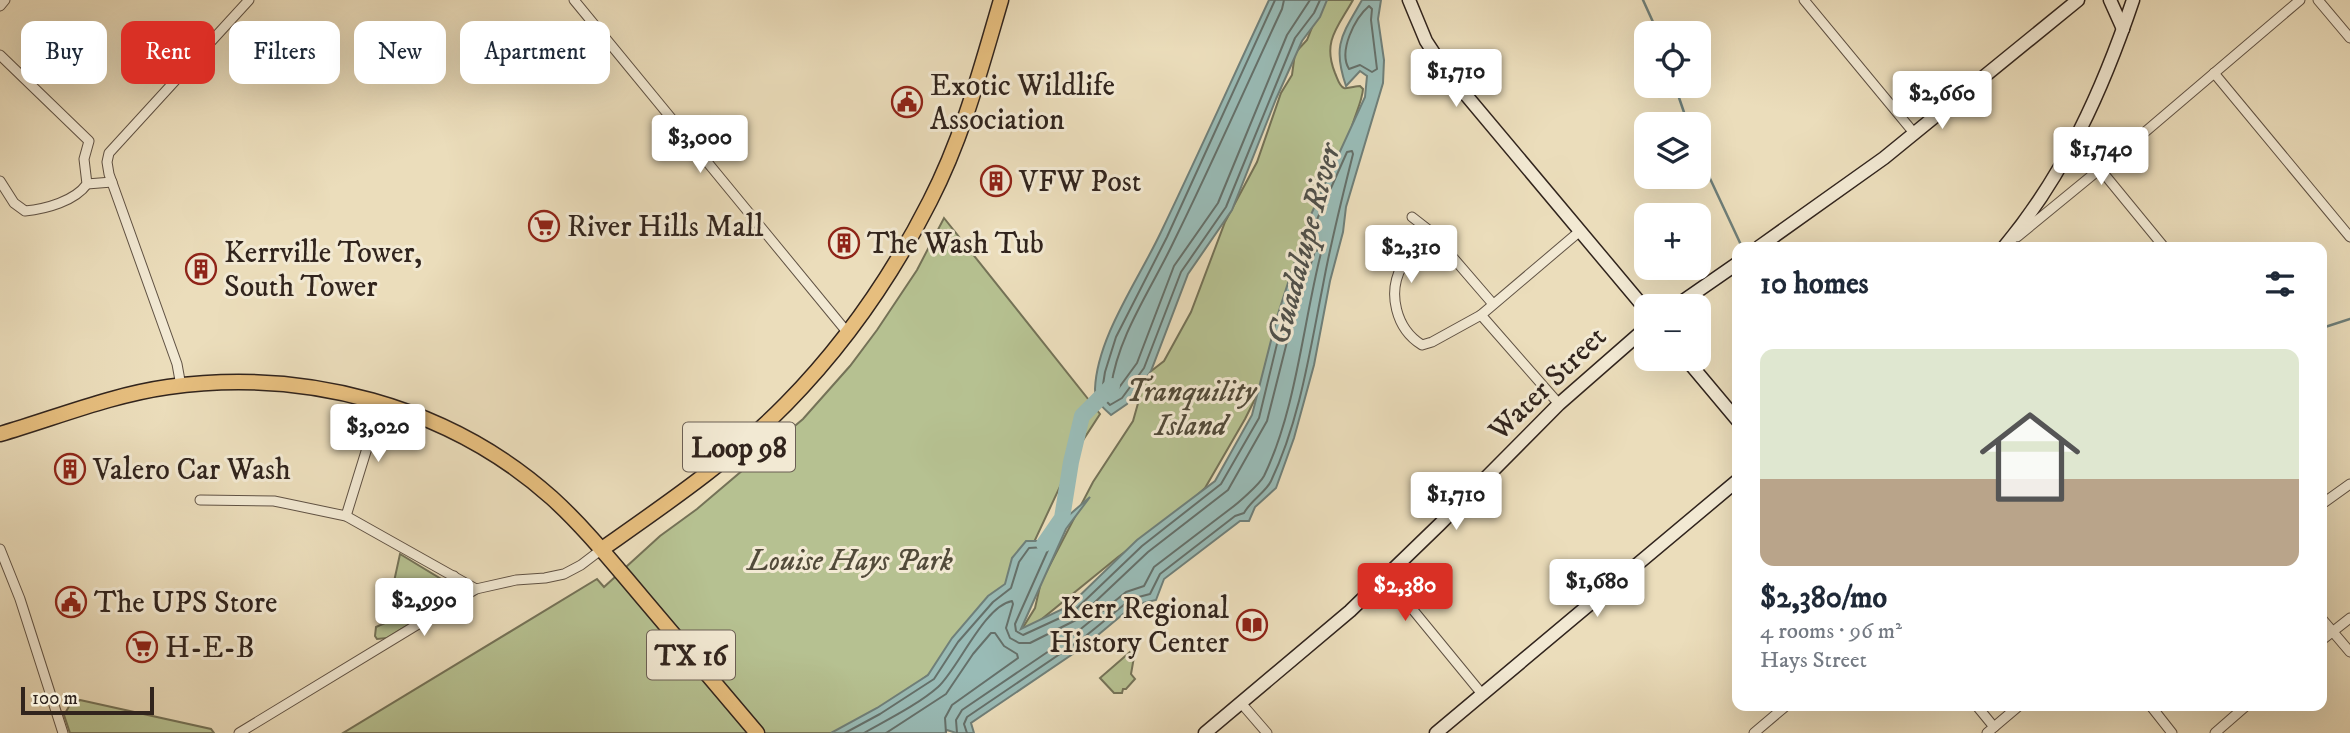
<!DOCTYPE html>
<html lang="en">
<head>
<meta charset="utf-8">
<style>
  body { margin:0; font-family:"IM FELL DW Pica",serif; background:#f6f6f7; color:#1f2937; height:100vh; display:flex; flex-direction:column; font-size:26px; white-space:nowrap }
  * { box-sizing:border-box; margin:0 }
  p { font-size:23px; color:#747a83 }
  .icon { flex:none; width:38px; height:38px; fill:none; stroke:currentColor; stroke-width:2; stroke-linecap:round; stroke-linejoin:round }
  .map { position:relative; flex:1; overflow:hidden }
  .drawer { position:absolute; left:1732px; top:242px; width:595px; height:469px; display:flex; flex-direction:column; background:#fff; border-radius:14px; box-shadow:0 7px 28px #0002 }
  .drawer>* { flex:none }
  .banner { position:absolute; left:21px; top:21px; width:665px; height:63px; display:flex; gap:14px }
  .controls { position:absolute; left:1634px; top:21px; display:grid; gap:14px }
  .controls a { display:grid; place-items:center; width:77px; height:77px; border-radius:14px; background:#fff; box-shadow:0 7px 28px #0002; font-size:35px }
  .scale { position:absolute; left:21px; bottom:18px; width:133px; box-sizing:border-box; padding-left:7px; border:4px solid #31241d; border-top:0; font-size:19px; line-height:24px; white-space:nowrap; color:#31241d; -webkit-text-stroke:5px #f2e9d3; paint-order:stroke }
  .price { position:absolute; translate:-50% -60px; padding:0 16px; border-radius:7px; background:#fff; color:#222; font-size:23px; line-height:46px; filter:drop-shadow(0 2px 4px #0008) }
  .price::after { content:''; position:absolute; left:50%; top:42px; width:21px; height:16px; margin-left:-10px; background:inherit; clip-path:polygon(0 0,100% 0,50% 100%) }
  .price.active { background:#d93025; color:#fff }
  ul { padding:0; list-style:none }
  li { display:grid; align-content:center; gap:14px; height:371px; padding:0 28px }
  li span { display:grid; place-items:center; height:217px; border-radius:14px; color:#555 }
  li>.icon { margin-inline-start:auto }
  span .icon { width:126px; height:126px; fill:#fffc; stroke-width:1 }
  li b { font-size:30px }
  h2 { display:flex; justify-content:space-between; align-items:center; height:84px; padding:0 28px; font-size:30px }
  .pill { padding:0 24px; border-radius:14px; background:#fff; box-shadow:0 7px 28px #0002; font-size:24px; line-height:63px }
  .pill.active { background:#d93025; color:#fff }
  .map>svg:first-child { display:block }
  .green { fill:#b6c191; stroke:#747257; stroke-width:2 }
  .water { fill:#99bbb6; stroke:#6f7f79; stroke-width:2 }
  .lines { fill:none; stroke-linecap:round; stroke-linejoin:round }
  .shore { stroke:#65706a; stroke-width:2 }
  .stream { stroke:#6f7f79; stroke-width:2.5 }
  .river { stroke:#99bbb6; stroke-width:16 }
  .street-casing { stroke:#605244; stroke-width:11 }
  .secondary-casing { stroke:#31241d; stroke-width:15 }
  .primary-casing { stroke:#31241d; stroke-width:17 }
  .street { stroke:#f2e9d3; stroke-width:9 }
  .secondary { stroke:#f2e9d3; stroke-width:12 }
  .primary { stroke:#e6be7e; stroke-width:14 }
  .labels { text-anchor:middle; stroke-width:6; stroke-linejoin:round; paint-order:stroke }
  .shield { fill:#f2e9d3; stroke:#6b5f54; stroke-width:2 }
  .shield-label { font-size:28px; font-weight:bold; fill:#31241d }
  .poi-label { font-size:30px; fill:#31241d; stroke:#f2e9d3; text-anchor:start }
  .street-label { font-size:30px; fill:#31241d; stroke:#f2e9d3 }
  .park-label { font-size:30px; font-style:italic; fill:#524b3a; stroke:#f2e9d3 }
  .water-label { font-size:32px; font-style:italic; fill:#50514b; stroke:#f2e9d3 }
</style>
</head>
<body>
<div class="map">
<svg width="2350" height="733" viewBox="0 0 2350 733">
  <rect width="100%" height="100%" fill="#ebddbb"/>
  <filter id="stains"><feTurbulence type="fractalNoise" baseFrequency=".00286" numOctaves="4"/><feColorMatrix values="0 0 0 0 .2 0 0 0 0 .09 0 0 0 0 .02 0 0 0 .5 -.17"/></filter>
  <radialGradient id="worn" r=".72"><stop offset=".6" stop-color="#630" stop-opacity="0"/><stop offset="1" stop-color="#630" stop-opacity=".3"/></radialGradient>
  <g class="green">
    <path d="M 1323,0 L 1353,0 C 1338,27 1322,41 1335,73 C 1337,77 1339,86 1344,88 C 1347,89 1356,86 1360,86 L 1363,89 C 1362,103 1353,118 1350,134 L 1259,391 L 1245,419 L 1205,488 L 1180,511 L 1118,557 L 1027,631 L 1022,629 L 1035,608 L 1041,582 L 1093,482 L 1133,421 L 1146,375 L 1164,361 L 1191,312 L 1225,222 L 1257,162 L 1281,93 L 1292,75 L 1295,53 L 1307,40 Z"/>
    <path d="M 944,218 L 1100,414 L 1078,448 L 1006,602 L 928,675 L 851,733 L 343,733 L 597,579 L 604,587 L 660,536 L 697,509 L 803,419 L 850,366 L 877,330 L 917,270 Z"/>
    <path d="M 400,554 L 446,582 L 449,593 L 444,603 L 387,638 L 377,639 L 375,636 L 376,627 L 385,623 Z"/>
    <path d="M 1130,652 L 1134,657 L 1131,674 L 1135,679 L 1126,689 L 1123,689 L 1122,693 L 1114,693 L 1100,678 Z"/>
    <path d="M 80,700 L 211,729 L 214,733 L 70,733 L 64,715 L 71,703 Z"/>
  </g>
  <g class="water">
    <path d="M 1269,0 L 1327,0 L 1320,17 L 1302,41 L 1276,99 L 1232,210 L 1188,274 L 1151,371 L 1127,404 L 1111,415 C 1102,407 1095,401 1095,389 C 1097,337 1139,279 1161,232 C 1198,155 1233,77 1269,0 Z"/>
    <path d="M 1362,0 L 1381,0 L 1378,19 L 1384,60 L 1383,83 L 1346,207 L 1343,232 L 1330,281 L 1314,365 L 1294,438 L 1276,488 L 1255,507 L 1249,521 L 1240,521 L 1164,579 L 1156,600 L 1134,605 L 1086,645 L 971,723 L 974,733 L 956,733 L 947,730 L 945,733 L 831,733 L 877,708 L 928,675 L 952,638 L 988,596 L 1005,584 L 1012,558 L 1026,541 L 1039,541 L 1090,497 L 1066,529 L 1021,629 L 1069,606 L 1137,540 L 1215,481 L 1252,415 L 1277,317 L 1308,221 L 1365,97 L 1367,76 L 1360,71 L 1346,86 C 1332,45 1342,35 1362,0 Z"/>
  </g>
  <g class="lines">
    <g class="shore">
      <path d="M 1275,0 L 1167,237 L 1116,337 L 1105,372 L 1102,391 L 1105,400 L 1110,405 L 1122,398 L 1144,368 L 1181,272 L 1226,207 L 1295,38 L 1314,13 L 1320,0"/>
      <path d="M 1284,0 L 1282,9 C 1246,86 1212,164 1174,241 C 1152,288 1118,335 1111,387 L 1113,390 L 1118,389 L 1137,363 L 1174,266 L 1218,203 L 1287,35 L 1310,0"/>
      <path d="M 1369,6 L 1372,9 L 1371,20 L 1377,69 L 1372,72 L 1360,65 L 1349,69 C 1338,51 1355,18 1369,6 Z"/>
      <path d="M 845,733 L 880,714 L 934,679 L 958,642 L 993,602 L 1011,588 L 1019,562 L 1029,548 L 1045,547 L 1048,550 L 1015,624 L 1016,631 L 1023,635 L 1073,612 L 1142,546 L 1221,484 L 1259,418 L 1283,319 L 1315,224 L 1347,152 L 1352,151 L 1353,154 C 1342,198 1331,241 1323,285 C 1310,350 1300,420 1271,481 C 1266,492 1251,500 1244,513 L 1235,516 L 1160,574 L 1150,594 L 1131,599 L 1082,639 L 967,717 L 964,724 L 967,733"/>
      <path d="M 864,733 C 887,720 919,704 938,687 C 958,669 984,606 1012,601 L 1013,604 L 1006,628 L 1010,638 L 1019,643 L 1030,643 L 1076,620 L 1148,552 L 1228,490 L 1267,421 L 1292,322 L 1315,251 L 1320,250 L 1321,253 C 1303,324 1296,410 1264,476 C 1259,485 1237,504 1230,509 L 1154,567 L 1144,586 L 1126,592 L 1077,632 L 962,710 L 956,720 L 957,733"/>
      <path d="M 886,733 L 946,694 L 973,654 L 991,633 L 995,633 L 1004,646 L 1017,654 L 1018,658 L 952,705 L 945,718 L 946,733"/>
    </g>
    <g class="stream">
      <path d="M 1643,0 L 1658,33"/>
      <path d="M 1675,86 L 1688,124"/>
      <path d="M 1699,155 L 1742,247"/>
      <path d="M 2322,328 L 2350,319"/>
    </g>
    <path class="river" d="M 1044,544 L 1062,518 L 1071,462 L 1082,416 L 1112,386"/>
    <g class="street-casing">
      <g id="street">
        <path d="M 574,0 L 847,332"/>
        <path d="M 1804,0 L 1914,133"/>
        <path d="M 2318,0 L 2350,38"/>
        <path d="M 0,6 L 5,0"/>
        <path d="M 0,55 L 89,141 L 84,159 L 87,184 C 75,201 46,209 25,211 L 14,203 L 0,181"/>
        <path d="M 2214,73 L 2350,237"/>
        <path d="M 2100,169 L 2164,247"/>
        <path d="M 87,184 L 112,182"/>
        <path d="M 1412,217 L 1430,231"/>
        <path d="M 2017,237 L 2145,132 L 2300,0"/>
        <path d="M 1481,315 L 1432,342 L 1422,345 C 1396,329 1387,293 1402,266 C 1409,254 1421,242 1430,231 L 1493,304"/>
        <path d="M 181,386 L 177,364 L 109,174 L 107,162 L 109,153 L 249,0"/>
        <path d="M 1559,404 L 1481,315 L 1580,231"/>
        <path d="M 200,500 L 274,501 L 346,516 L 476,589"/>
        <path d="M 2322,504 L 2350,484"/>
        <path d="M 346,516 L 381,403"/>
        <path d="M 0,549 L 20,599 L 63,733"/>
        <path d="M 454,576 L 455,602"/>
        <path d="M 1386,577 L 1482,694"/>
        <path d="M 2322,619 L 2350,652"/>
        <path d="M 2322,640 L 2350,618"/>
        <path d="M 1241,703 L 1267,733"/>
        <path d="M 1976,705 L 1994,727"/>
        <path d="M 2150,705 L 2172,733"/>
        <path d="M 239,733 L 476,589 L 516,580 L 545,578 L 564,574 L 581,565 L 602,549"/>
        <path d="M 1754,733 L 1787,705"/>
        <path d="M 1987,733 L 2020,705"/>
        <path d="M 2215,733 L 2247,705"/>
      </g>
    </g>
    <g class="secondary-casing">
      <g id="secondary">
        <path d="M 1409,0 L 1426,41 L 1445,70 L 1647,311"/>
        <path d="M 2110,0 L 2123,29"/>
        <path d="M 1759,247 L 1884,158 L 2078,0"/>
        <path d="M 2004,247 C 2065,174 2103,89 2133,0"/>
        <path d="M 1676,306 L 1738,263"/>
        <path d="M 1686,359 L 1738,421"/>
        <path d="M 1205,733 L 1350,611 L 1440,524 L 1559,404 L 1647,327"/>
        <path d="M 1436,733 L 1738,480"/>
      </g>
    </g>
    <g class="primary-casing">
      <g id="primary">
        <path d="M 0,434 C 55,418 111,395 168,387 C 304,368 448,405 552,498 C 585,528 612,562 641,596 C 680,642 718,687 757,733"/>
        <path d="M 602,549 C 666,504 731,460 786,404 C 844,345 893,274 930,201 C 963,137 981,68 1001,0"/>
      </g>
    </g>
    <use href="#street" class="street"/>
    <use href="#secondary" class="secondary"/>
    <use href="#primary" class="primary"/>
  </g>
  <defs>
    <g id="civic-ring" transform="scale(1.575)"><circle r="9.5" fill="#f2e9d3" stroke="#8f2418" stroke-width="1.5"/><path d="M-.6-6.5H3V-4.5H.6V-3L4-1V1h2V6H-6V1h2V-1L-.6-3ZM-1.2 2.5V6h2.4V2.5Z" fill="#8f2418"/></g>
    <g id="building-ring" transform="scale(1.575)"><circle r="9.5" fill="#f2e9d3" stroke="#8f2418" stroke-width="1.5"/><path d="M-4-6H4V6H1V3H-1V6H-4ZM-2.5-4.3h1.7v1.8h-1.7ZM.8-4.3h1.7v1.8H.8ZM-2.5-1h1.7V.8h-1.7ZM.8-1h1.7V.8H.8Z" fill="#8f2418"/></g>
    <g id="supermarket-ring" transform="scale(1.575)"><circle r="9.5" fill="#f2e9d3" stroke="#8f2418" stroke-width="1.5"/><path d="M-6-5.5h2.5l.6 2H6L4.5 2H-2.5L-4.4-4H-6ZM-1.5 3.2a1.3 1.3 0 1 0 .1 0ZM3 3.2a1.3 1.3 0 1 0 .1 0Z" fill="#8f2418"/></g>
    <g id="library-ring" transform="scale(1.575)"><circle r="9.5" fill="#f2e9d3" stroke="#8f2418" stroke-width="1.5"/><path d="M-6-4Q-3-5.5-.7-3.5V5Q-3 3-6 4ZM6-4Q3-5.5 .7-3.5V5Q3 3 6 4Z" fill="#8f2418"/></g>
  </defs>
  <g fill-rule="evenodd">
    <use href="#civic-ring" x="907" y="102"/>
    <use href="#building-ring" x="996" y="181"/>
    <use href="#supermarket-ring" x="544" y="226"/>
    <use href="#building-ring" x="844" y="243"/>
    <use href="#building-ring" x="201" y="269"/>
    <use href="#building-ring" x="70" y="469"/>
    <use href="#civic-ring" x="71" y="602"/>
    <use href="#library-ring" x="1252" y="625"/>
    <use href="#supermarket-ring" x="142" y="647"/>
  </g>
  <g class="labels">
    <g class="shield">
      <rect x="683" y="422.5" width="112" height="49" rx="5"/>
      <rect x="647" y="630.5" width="88" height="49" rx="5"/>
    </g>
    <g class="shield-label">
      <text x="739" y="457">Loop 98</text>
      <text x="691" y="665">TX 16</text>
    </g>
    <g class="poi-label">
      <text x="930" y="95">Exotic Wildlife<tspan x="930" dy="34">Association</tspan></text>
      <text x="1019" y="191">VFW Post</text>
      <text x="567" y="236">River Hills Mall</text>
      <text x="867" y="253">The Wash Tub</text>
      <text x="224" y="262">Kerrville Tower,<tspan x="224" dy="34">South Tower</tspan></text>
      <text x="93" y="479">Valero Car Wash</text>
      <text x="94" y="612">The UPS Store</text>
      <text x="1229" y="618" text-anchor="end">Kerr Regional<tspan x="1229" dy="34">History Center</tspan></text>
      <text x="165" y="657">H-E-B</text>
    </g>
    <g class="street-label">
      <text transform="translate(1547 383) rotate(-44)" y="10">Water Street</text>
    </g>
    <g class="park-label">
      <text x="1191" y="401">Tranquility<tspan x="1191" dy="34">Island</tspan></text>
      <text x="850" y="570">Louise Hays Park</text>
    </g>
    <g class="water-label">
      <text transform="translate(1303 244) rotate(-75)" y="11">Guadalupe River</text>
    </g>
  </g>
  <rect width="100%" height="100%" filter="url(#stains)"/>
  <rect width="100%" height="100%" fill="url(#worn)"/>
</svg>
<div class="controls">
<a><svg class="icon" aria-label="locate" viewBox="0 0 24 24"><circle cx="12" cy="12" r="6"/><path d="M12 2v4M12 18v4M2 12h4M18 12h4"/></svg></a>
<a><svg class="icon" aria-label="layers" viewBox="0 0 24 24"><path d="M12 4l9 5-9 5-9-5zM3 14l9 5 9-5"/></svg></a>
<a>+</a>
<a>−</a>
</div>
<div class="scale">100 m</div>
<b class="price" style="left:1456px;top:109px">$1,710</b>
<b class="price" style="left:1942px;top:131px">$2,660</b>
<b class="price" style="left:700px;top:175px">$3,000</b>
<b class="price" style="left:2101px;top:187px">$1,740</b>
<b class="price" style="left:1411px;top:285px">$2,310</b>
<b class="price" style="left:378px;top:464px">$3,020</b>
<b class="price" style="left:1456px;top:532px">$1,710</b>
<b class="price" style="left:1597px;top:619px">$1,680</b>
<b class="price active" style="left:1405px;top:623px">$2,380</b>
<b class="price" style="left:424px;top:638px">$2,990</b>
<div class="banner">
<a class="pill">Buy</a>
<a class="pill active">Rent</a>
<a class="pill">Filters</a>
<a class="pill">New</a>
<a class="pill">Apartment</a>
</div>
<section class="drawer">
<h2>10 homes<svg class="icon" aria-label="filters" viewBox="0 0 24 24"><path d="M4 7h16M4 17h16"/><circle cx="9" cy="7" r="2"/><circle cx="15" cy="17" r="2"/></svg></h2>
<ul>
<li><span style="background:linear-gradient(#dfe7d0 60%,#b9a48a 0)"><svg class="icon" aria-label="home" viewBox="0 0 24 24"><path d="M3 11l9-7 9 7M6 9v11h12V9"/></svg></span><div><b>$2,380/mo</b><p>4 rooms · 96 m²</p><p>Hays Street</p></div></li>
</ul>
</section>
</div>
</body>
</html>
